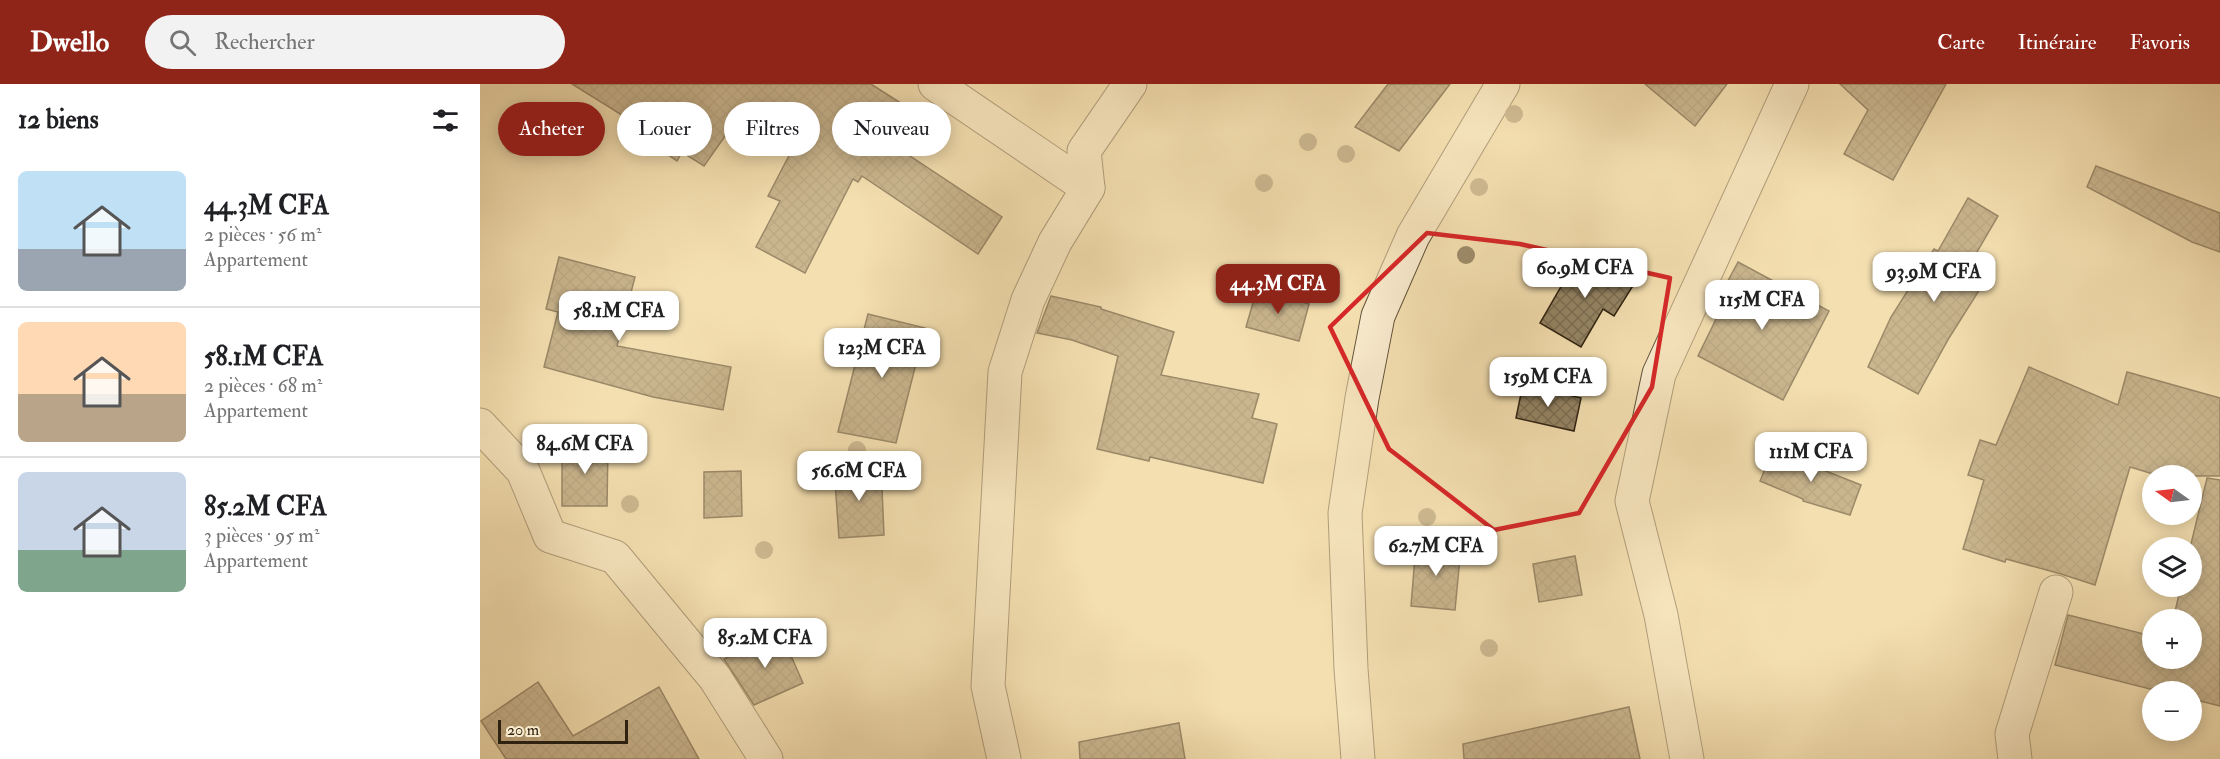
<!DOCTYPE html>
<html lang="fr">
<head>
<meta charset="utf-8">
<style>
  body { margin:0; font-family:"IM FELL Double Pica",serif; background:#f2f2f2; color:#202124; height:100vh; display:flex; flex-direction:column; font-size:22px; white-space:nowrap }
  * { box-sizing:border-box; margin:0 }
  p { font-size:20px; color:#757577 }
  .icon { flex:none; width:33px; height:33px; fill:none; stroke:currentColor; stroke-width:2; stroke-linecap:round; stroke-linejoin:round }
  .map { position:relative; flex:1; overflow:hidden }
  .details { display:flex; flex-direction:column; background:#fff; width:480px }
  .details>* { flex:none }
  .banner { position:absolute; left:18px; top:18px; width:570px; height:54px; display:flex; gap:12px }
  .needle { width:39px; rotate:284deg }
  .fabs { position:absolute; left:1662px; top:381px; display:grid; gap:12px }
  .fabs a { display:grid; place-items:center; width:60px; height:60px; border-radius:50%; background:#fff; box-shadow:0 3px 15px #0003; font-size:30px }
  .scale { position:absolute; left:18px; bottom:15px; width:130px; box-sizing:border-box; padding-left:6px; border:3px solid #2f2211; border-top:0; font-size:16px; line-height:21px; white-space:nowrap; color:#2f2211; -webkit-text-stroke:4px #f8eacc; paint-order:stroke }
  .price { position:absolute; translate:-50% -51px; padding:0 14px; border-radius:12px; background:#fff; color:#222; font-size:20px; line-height:39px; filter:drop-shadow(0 2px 3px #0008) }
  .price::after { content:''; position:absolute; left:50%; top:36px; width:18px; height:14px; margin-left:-9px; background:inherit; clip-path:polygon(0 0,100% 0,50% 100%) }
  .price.current { background:#8f2418; color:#fff }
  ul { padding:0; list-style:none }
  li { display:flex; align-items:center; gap:18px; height:150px; padding:0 18px }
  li+li { border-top:2px solid #e0e0e0 }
  li span { display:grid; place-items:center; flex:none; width:168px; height:120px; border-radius:9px; color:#555 }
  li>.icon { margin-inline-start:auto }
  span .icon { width:72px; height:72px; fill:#fffc; stroke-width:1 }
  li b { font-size:26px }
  h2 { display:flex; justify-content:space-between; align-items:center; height:72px; padding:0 18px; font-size:26px }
  .chip { padding:0 21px; border-radius:27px; background:#fff; box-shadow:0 3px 15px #0003; font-size:21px; line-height:54px }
  .chip.current { background:#8f2418; color:#fff }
  header { display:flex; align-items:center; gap:36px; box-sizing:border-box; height:84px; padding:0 30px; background:#8f2418; color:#fff }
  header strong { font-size:28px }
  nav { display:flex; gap:33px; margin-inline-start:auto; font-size:21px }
  .search { width:420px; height:54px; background:#f2f2f2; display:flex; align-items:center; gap:15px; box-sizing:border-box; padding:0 21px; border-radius:33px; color:#757577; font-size:22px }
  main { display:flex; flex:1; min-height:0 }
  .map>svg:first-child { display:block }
  .building { fill:url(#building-cross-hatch); stroke:#2f2211; stroke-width:1.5 }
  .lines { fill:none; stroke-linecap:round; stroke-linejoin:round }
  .minor-casing { stroke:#605139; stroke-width:35 }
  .minor { stroke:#f8eacc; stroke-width:33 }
  .tree { fill:#9e8c6b }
  .marked { fill:none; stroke:#d62828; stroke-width:4.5; stroke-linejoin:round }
</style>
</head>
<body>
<header>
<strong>Dwello</strong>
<div class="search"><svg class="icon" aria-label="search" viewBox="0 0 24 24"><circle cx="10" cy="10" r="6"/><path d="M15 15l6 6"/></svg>Rechercher</div>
<nav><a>Carte</a><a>Itinéraire</a><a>Favoris</a></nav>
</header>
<main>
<section class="details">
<h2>12 biens<svg class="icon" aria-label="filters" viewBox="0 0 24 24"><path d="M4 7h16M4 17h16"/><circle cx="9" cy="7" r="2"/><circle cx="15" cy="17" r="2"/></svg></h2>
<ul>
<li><span style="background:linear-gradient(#bfe0f5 65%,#9aa5b1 0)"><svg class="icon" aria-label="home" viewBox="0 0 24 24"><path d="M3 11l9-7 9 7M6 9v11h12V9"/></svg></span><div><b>44.3M CFA</b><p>2 pièces · 56 m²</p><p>Appartement</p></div></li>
<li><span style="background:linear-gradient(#ffd9b3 60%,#b9a48a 0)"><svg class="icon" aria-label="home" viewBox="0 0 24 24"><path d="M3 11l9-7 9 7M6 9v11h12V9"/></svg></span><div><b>58.1M CFA</b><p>2 pièces · 68 m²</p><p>Appartement</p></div></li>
<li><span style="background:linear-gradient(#c9d6e8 65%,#7fa58c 0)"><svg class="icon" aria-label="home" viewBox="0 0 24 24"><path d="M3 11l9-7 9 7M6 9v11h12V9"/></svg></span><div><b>85.2M CFA</b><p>3 pièces · 95 m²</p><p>Appartement</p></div></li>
</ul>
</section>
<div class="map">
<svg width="1740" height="675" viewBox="0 0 1740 675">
  <defs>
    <pattern id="building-cross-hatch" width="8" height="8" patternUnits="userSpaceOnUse" patternTransform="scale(1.5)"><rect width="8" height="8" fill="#958464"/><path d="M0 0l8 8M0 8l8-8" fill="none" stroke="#7a6c51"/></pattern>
  </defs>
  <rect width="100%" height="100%" fill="#f4dfb0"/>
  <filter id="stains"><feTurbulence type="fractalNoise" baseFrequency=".00333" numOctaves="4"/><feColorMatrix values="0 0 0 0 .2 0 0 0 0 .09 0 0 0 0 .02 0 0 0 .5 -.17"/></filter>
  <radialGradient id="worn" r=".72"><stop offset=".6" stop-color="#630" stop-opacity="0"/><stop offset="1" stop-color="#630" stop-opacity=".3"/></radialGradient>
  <g class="building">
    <path d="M 92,0 L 391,0 L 427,23 L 406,56 L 522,133 L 498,170 L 382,92 L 378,98 L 373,95 L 325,189 L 276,163 L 300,117 L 288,112 L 316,58 L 264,25 L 224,82 L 202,68 L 197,77 L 169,58 L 174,51 Z"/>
    <path d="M 908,0 L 970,0 L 919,67 L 875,43 Z"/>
    <path d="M 1165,0 L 1247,0 L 1215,42 Z"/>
    <path d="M 1360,0 L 1466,0 L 1413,96 L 1364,70 L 1388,26 Z"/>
    <path d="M 1616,82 L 1740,129 L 1740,168 L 1712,158 L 1607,103 Z"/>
    <path d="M 1488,114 L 1518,132 L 1487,185 L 1505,197 L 1469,254 L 1438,310 L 1388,283 L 1411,233 L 1454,165 L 1458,167 Z"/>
    <path d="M 1101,168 L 1154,200 L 1134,232 L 1123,225 L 1101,263 L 1060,239 Z"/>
    <path d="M 79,173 L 155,193 L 137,262 L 251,283 L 243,326 L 173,313 L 64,283 L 78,228 L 66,225 Z"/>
    <path d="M 1258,178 L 1349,227 L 1303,316 L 1218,272 L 1240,227 L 1234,223 Z"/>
    <path d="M 777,205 L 829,220 L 819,257 L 766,243 Z"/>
    <path d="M 571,212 L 621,223 L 621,225 L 694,248 L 681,291 L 779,310 L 772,334 L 797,340 L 783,399 L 670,373 L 669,377 L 617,365 L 638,272 L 592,256 L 557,249 Z"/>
    <path d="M 388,230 L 445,244 L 416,359 L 358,348 Z"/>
    <path d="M 1549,283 L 1638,321 L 1647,288 L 1740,314 L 1740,392 L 1680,392 L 1650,383 L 1615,501 L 1581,490 L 1526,475 L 1525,478 L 1483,465 L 1504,396 L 1488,391 L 1500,356 L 1516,361 Z"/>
    <path d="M 1043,300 L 1101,314 L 1094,347 L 1036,334 Z"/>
    <path d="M 82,360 L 128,361 L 127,422 L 82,422 Z"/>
    <path d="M 1293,366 L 1381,401 L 1370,431 L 1323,417 L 1323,415 L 1280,397 Z"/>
    <path d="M 401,382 L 404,451 L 359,454 L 354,384 Z"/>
    <path d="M 261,387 L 262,432 L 224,434 L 224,388 Z"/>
    <path d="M 1727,394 L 1740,396 L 1740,622 L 1712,615 L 1712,608 L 1682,608 L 1575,581 L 1588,531 L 1672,552 L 1672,574 L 1712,574 L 1712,536 L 1693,536 L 1701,502 L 1712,502 L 1710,464 Z"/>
    <path d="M 936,460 L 981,463 L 975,526 L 931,522 Z"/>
    <path d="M 1095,472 L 1102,511 L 1059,518 L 1053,480 Z"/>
    <path d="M 301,549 L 323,599 L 274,621 L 244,575 Z"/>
    <path d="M 58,598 L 93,652 L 179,603 L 219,675 L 26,675 L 1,637 Z"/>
    <path d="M 1149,623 L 1160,675 L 984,675 L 983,660 Z"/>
    <path d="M 699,639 L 705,675 L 600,675 L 599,658 Z"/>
  </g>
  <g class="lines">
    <g class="minor-casing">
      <g id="minor">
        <path d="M 455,0 L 608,104"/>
        <path d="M 0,341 L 43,387 L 70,452 L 135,473 L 235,594 L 286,675"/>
        <path d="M 524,675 L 508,602 L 525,288 L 548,216 L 575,158 L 608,104 L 604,67 L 650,0"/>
        <path d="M 878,675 L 871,585 L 865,429 L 882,314 L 898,232 L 933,152 L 1023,0"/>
        <path d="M 1207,675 L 1181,531 L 1152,417 L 1179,290 L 1312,0"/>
        <path d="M 1535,675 L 1532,650 L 1576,508"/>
      </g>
    </g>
    <use href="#minor" class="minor"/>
  </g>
  <g class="tree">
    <circle cx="1034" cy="30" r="9"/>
    <circle cx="828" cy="58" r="9"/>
    <circle cx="34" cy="61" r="9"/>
    <circle cx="866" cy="70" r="9"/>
    <circle cx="784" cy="99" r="9"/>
    <circle cx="999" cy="103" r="9"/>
    <circle cx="986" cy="171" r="9"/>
    <circle cx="377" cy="366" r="9"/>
    <circle cx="150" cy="420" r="9"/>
    <circle cx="947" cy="433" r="9"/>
    <circle cx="284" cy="466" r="9"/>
    <circle cx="1009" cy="564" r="9"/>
  </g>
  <path d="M0 0H1740V675H0ZM 947,149 L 1040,160 L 1190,194 L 1172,303 L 1099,429 L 1014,446 L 909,365 L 850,243 Z" fill="#f4dfb0" fill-opacity=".55" fill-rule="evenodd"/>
  <path class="marked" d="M 947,149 L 1040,160 L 1190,194 L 1172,303 L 1099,429 L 1014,446 L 909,365 L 850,243 Z"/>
  <rect width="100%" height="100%" filter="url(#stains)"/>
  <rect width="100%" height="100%" fill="url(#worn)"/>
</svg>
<div class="fabs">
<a><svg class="needle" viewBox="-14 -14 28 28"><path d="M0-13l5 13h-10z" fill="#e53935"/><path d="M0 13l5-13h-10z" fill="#757577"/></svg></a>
<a><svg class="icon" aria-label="layers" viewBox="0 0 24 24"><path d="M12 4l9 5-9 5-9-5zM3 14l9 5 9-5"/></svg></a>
<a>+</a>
<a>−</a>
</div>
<div class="scale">20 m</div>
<b class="price" style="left:1105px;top:215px">60.9M CFA</b>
<b class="price" style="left:1454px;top:219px">93.9M CFA</b>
<b class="price current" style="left:798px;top:231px">44.3M CFA</b>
<b class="price" style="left:1282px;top:247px">115M CFA</b>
<b class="price" style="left:139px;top:258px">58.1M CFA</b>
<b class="price" style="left:402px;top:295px">123M CFA</b>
<b class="price" style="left:1068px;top:324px">159M CFA</b>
<b class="price" style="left:105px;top:391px">84.6M CFA</b>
<b class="price" style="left:1331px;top:399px">111M CFA</b>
<b class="price" style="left:379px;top:418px">56.6M CFA</b>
<b class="price" style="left:956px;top:493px">62.7M CFA</b>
<b class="price" style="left:285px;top:585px">85.2M CFA</b>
<div class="banner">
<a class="chip current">Acheter</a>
<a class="chip">Louer</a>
<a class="chip">Filtres</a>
<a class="chip">Nouveau</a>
</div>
</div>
</main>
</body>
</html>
